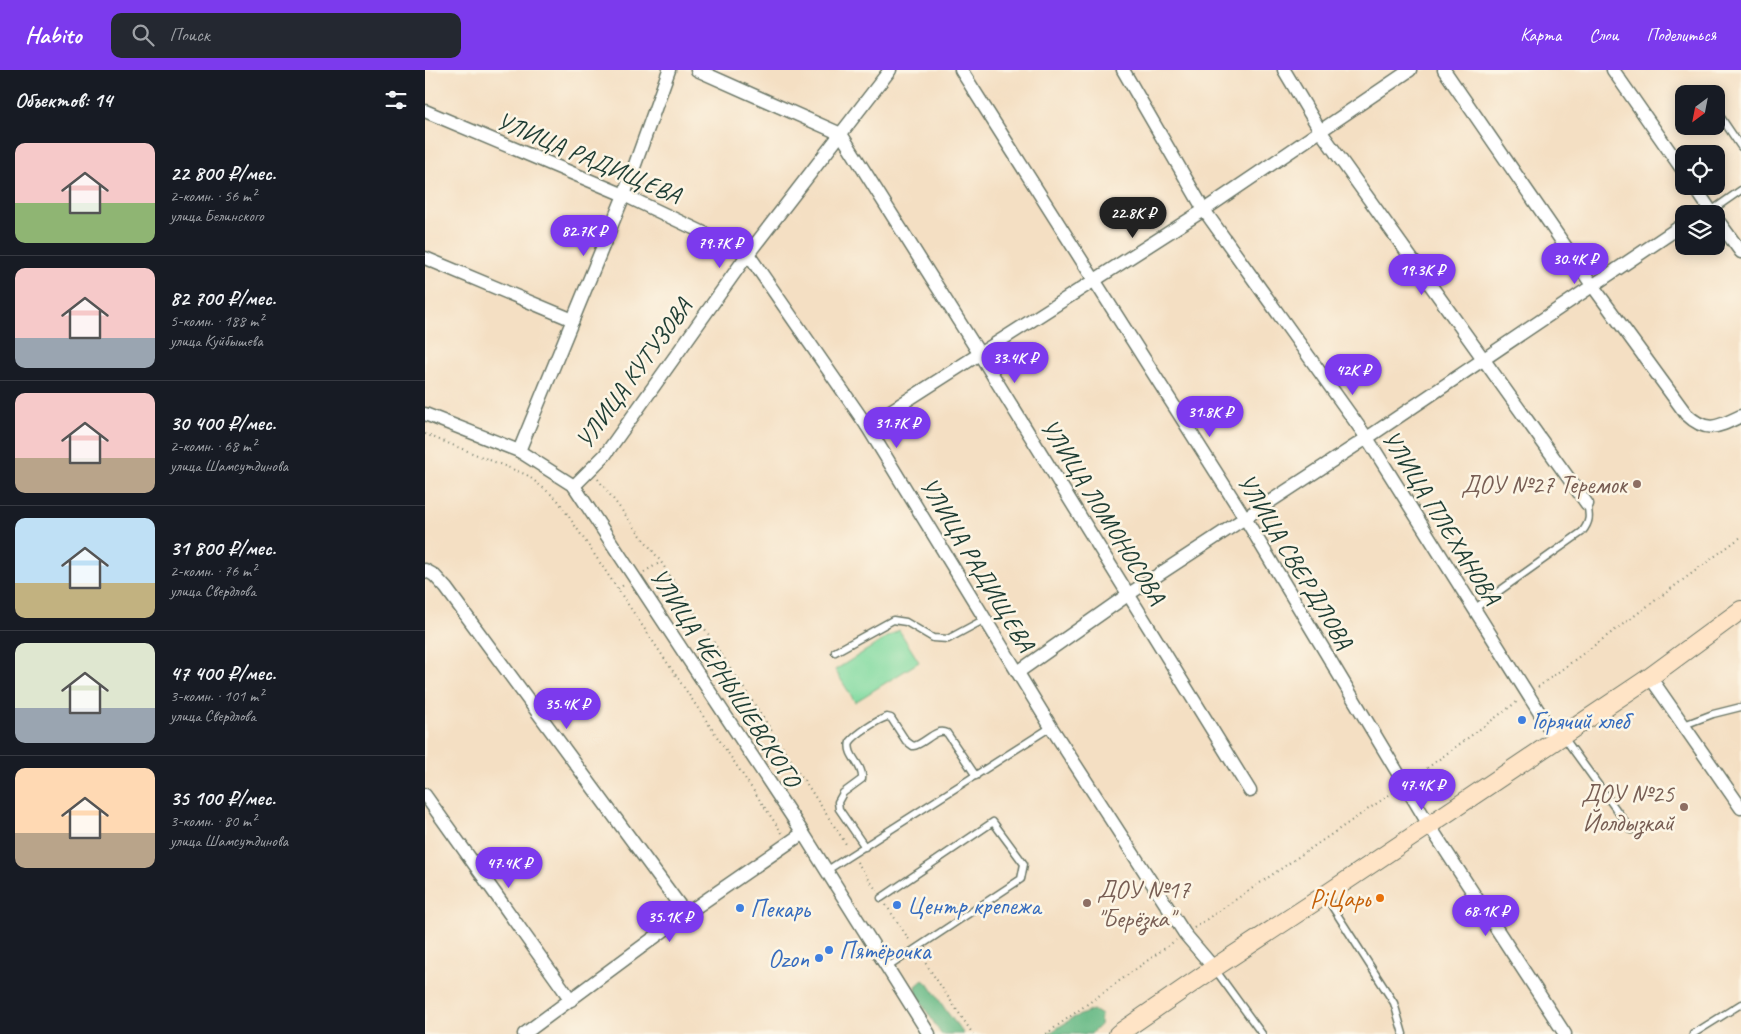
<!DOCTYPE html>
<html lang="ru">
<head>
<meta charset="utf-8">
<style>
  body { margin:0; font-family:Caveat,sans-serif; background:#242831; color:#f1f3f6; height:100vh; display:flex; flex-direction:column; font-size:19px; white-space:nowrap }
  * { box-sizing:border-box; margin:0 }
  p { font-size:16px; color:#9ea1a6 }
  .icon { flex:none; width:28px; height:28px; fill:none; stroke:currentColor; stroke-width:2; stroke-linecap:round; stroke-linejoin:round }
  .map { position:relative; flex:1; overflow:hidden }
  .drawer { display:flex; flex-direction:column; background:#171b24; width:425px }
  .drawer>* { flex:none }
  .needle { width:32px; rotate:212deg }
  .fabs { position:absolute; left:1250px; top:15px; display:grid; gap:10px }
  .fabs a { display:grid; place-items:center; width:50px; height:50px; border-radius:10px; background:#171b24; box-shadow:0 2px 12px #0003; font-size:25px }
  .price { position:absolute; translate:-50% -42px; padding:0 11px; border-radius:18px; background:#7c3aed; color:#fff; font-size:16px; line-height:32px; filter:drop-shadow(0 1px 2px #0008) }
  .price::after { content:''; position:absolute; left:50%; top:30px; width:15px; height:11px; margin-left:-8px; background:inherit; clip-path:polygon(0 0,100% 0,50% 100%) }
  .price.on { background:#222; color:#fff }
  ul { padding:0; list-style:none }
  li { display:flex; align-items:center; gap:15px; height:125px; padding:0 15px }
  li+li { border-top:1px solid #363941 }
  li span { display:grid; place-items:center; flex:none; width:140px; height:100px; border-radius:10px; color:#555 }
  li>.icon { margin-inline-start:auto }
  span .icon { width:60px; height:60px; fill:#fffc; stroke-width:1 }
  li b { font-size:21px }
  h2 { display:flex; justify-content:space-between; align-items:center; height:60px; padding:0 15px; font-size:21px }
  header { display:flex; align-items:center; gap:30px; box-sizing:border-box; height:70px; padding:0 25px; background:#7c3aed; color:#fff }
  header strong { font-size:24px }
  nav { display:flex; gap:28px; margin-inline-start:auto; font-size:18px }
  .search { width:350px; height:45px; background:#242831; display:flex; align-items:center; gap:12px; box-sizing:border-box; padding:0 18px; border-radius:10px; color:#9ea1a6; font-size:19px }
  main { display:flex; flex:1; min-height:0 }
  .map>svg:first-child { display:block }
  .green { fill:#80daa0; stroke:#508c6a }
  .forest { fill:#68ba86; stroke:#447c5d }
  .lines { fill:none; stroke-linecap:round; stroke-linejoin:round }
  .lane-casing { stroke:#6a7666; stroke-width:9 }
  .street-casing { stroke:#6a7666; stroke-width:15 }
  .secondary-casing { stroke:#6a7666; stroke-width:20 }
  .path { stroke:#6a7666; stroke-width:2; stroke-dasharray:1 4; stroke-linecap:butt }
  .lane { stroke:#fff; stroke-width:6 }
  .street { stroke:#fff; stroke-width:12 }
  .secondary { stroke:#ffe4c6; stroke-width:18 }
  .education-dot { fill:#8d6e63; stroke:#fcf5e5; stroke-width:2 }
  .shop-dot { fill:#3f7fe0; stroke:#fcf5e5; stroke-width:2 }
  .food-dot { fill:#e8710a; stroke:#fcf5e5; stroke-width:2 }
  .labels { text-anchor:middle; stroke-width:5; stroke-linejoin:round; paint-order:stroke }
  .street-label { font-size:25px; fill:#1f3d34; stroke:#fcf5e5 }
  .education-label { font-size:25px; fill:#785e54; stroke:#fcf5e5; text-anchor:end }
  .shop-label { font-size:25px; fill:#366cbe; stroke:#fcf5e5; text-anchor:start }
  .food-label { font-size:25px; fill:#c56008; stroke:#fcf5e5; text-anchor:end }
</style>
</head>
<body>
<header>
<strong>Habito</strong>
<div class="search"><svg class="icon" aria-label="search" viewBox="0 0 24 24"><circle cx="10" cy="10" r="6"/><path d="M15 15l6 6"/></svg>Поиск</div>
<nav><a>Карта</a><a>Слои</a><a>Поделиться</a></nav>
</header>
<main>
<section class="drawer">
<h2>Объектов: 14<svg class="icon" aria-label="filters" viewBox="0 0 24 24"><path d="M4 7h16M4 17h16"/><circle cx="9" cy="7" r="2"/><circle cx="15" cy="17" r="2"/></svg></h2>
<ul>
<li><span style="background:linear-gradient(#f6c9c9 60%,#8fb573 0)"><svg class="icon" aria-label="home" viewBox="0 0 24 24"><path d="M3 11l9-7 9 7M6 9v11h12V9"/></svg></span><div><b>22 800 ₽/мес.</b><p>2-комн. · 56 m²</p><p>улица Белинского</p></div></li>
<li><span style="background:linear-gradient(#f6c9c9 70%,#9aa5b1 0)"><svg class="icon" aria-label="home" viewBox="0 0 24 24"><path d="M3 11l9-7 9 7M6 9v11h12V9"/></svg></span><div><b>82 700 ₽/мес.</b><p>5-комн. · 188 m²</p><p>улица Куйбышева</p></div></li>
<li><span style="background:linear-gradient(#f6c9c9 65%,#b9a48a 0)"><svg class="icon" aria-label="home" viewBox="0 0 24 24"><path d="M3 11l9-7 9 7M6 9v11h12V9"/></svg></span><div><b>30 400 ₽/мес.</b><p>2-комн. · 68 m²</p><p>улица Шамсутдинова</p></div></li>
<li><span style="background:linear-gradient(#bfe0f5 65%,#c2b280 0)"><svg class="icon" aria-label="home" viewBox="0 0 24 24"><path d="M3 11l9-7 9 7M6 9v11h12V9"/></svg></span><div><b>31 800 ₽/мес.</b><p>2-комн. · 76 m²</p><p>улица Свердлова</p></div></li>
<li><span style="background:linear-gradient(#dfe7d0 65%,#9aa5b1 0)"><svg class="icon" aria-label="home" viewBox="0 0 24 24"><path d="M3 11l9-7 9 7M6 9v11h12V9"/></svg></span><div><b>47 400 ₽/мес.</b><p>3-комн. · 101 m²</p><p>улица Свердлова</p></div></li>
<li><span style="background:linear-gradient(#ffd9b3 65%,#b9a48a 0)"><svg class="icon" aria-label="home" viewBox="0 0 24 24"><path d="M3 11l9-7 9 7M6 9v11h12V9"/></svg></span><div><b>35 100 ₽/мес.</b><p>3-комн. · 80 m²</p><p>улица Шамсутдинова</p></div></li>
</ul>
</section>
<div class="map">
<svg width="1316" height="964" viewBox="0 0 1316 964">
  <rect width="100%" height="100%" fill="#fcf5e5"/>
  <filter id="ink" filterUnits="userSpaceOnUse"><feTurbulence type="fractalNoise" baseFrequency=".02" numOctaves="2"/><feDisplacementMap in="SourceGraphic" scale="10" xChannelSelector="R" yChannelSelector="G"/><feConvolveMatrix kernelMatrix="1 2 1 2 8 2 1 2 1" color-interpolation-filters="sRGB"/></filter>
  <filter id="wash" filterUnits="userSpaceOnUse"><feTurbulence type="fractalNoise" baseFrequency=".0096" numOctaves="4" result="noise"/><feDisplacementMap in="SourceGraphic" scale="20" xChannelSelector="R" yChannelSelector="G"/><feGaussianBlur stdDeviation="1.12" result="paint"/><feColorMatrix in="noise" values="0 0 0 0 0 0 0 0 0 0 0 0 0 0 0 0 0 1.4 0 .05"/><feComposite in="paint" operator="in"/></filter>
  <g filter="url(#wash)">
    <rect width="100%" height="100%" fill="#f4dfc3"/>
    <path class="green" d="M 474,560 L 494,592 L 430,632 L 410,600 Z"/>
    <g class="forest">
      <path d="M 498,910 L 505,916 L 522,942 L 539,964 L 516,964 L 492,926 L 491,916 Z"/>
      <path d="M 668,940 L 676,945 L 675,955 L 666,964 L 623,964 L 648,948 Z"/>
    </g>
  </g>
  <g filter="url(#ink)">
    <g class="lines">
      <g class="lane-casing">
        <g id="lane">
          <path d="M 1291,40 L 1316,77"/>
          <path d="M 1286,141 L 1316,120"/>
          <path d="M 1049,539 L 1157,462 C 1165,452 1165,446 1162,434"/>
          <path d="M 410,582 L 468,550 L 481,552 L 508,568 L 523,569 L 560,549"/>
          <path d="M 1259,655 L 1288,644 L 1316,637"/>
          <path d="M 1138,666 L 1206,760"/>
          <path d="M 440,777 L 414,739 L 413,732 L 418,723 L 437,709 C 439,695 421,686 425,672 C 431,664 452,650 462,647 L 466,648 L 481,671 L 488,676 C 499,675 511,657 522,663 L 551,706"/>
          <path d="M 401,801 L 626,657"/>
          <path d="M 901,827 L 969,933 L 978,964"/>
          <path d="M 456,828 L 568,752 L 599,794 L 596,809 L 463,897"/>
          <path d="M 789,898 L 837,964"/>
          <path d="M 1268,964 L 1316,934"/>
        </g>
      </g>
      <g class="street-casing">
        <g id="street">
          <path d="M 272,0 L 416,64 L 554,283 L 825,721"/>
          <path d="M 536,0 L 820,448 L 1004,755 L 1140,964"/>
          <path d="M 698,0 L 779,140 L 942,368 L 1131,669"/>
          <path d="M 859,0 L 896,62 L 1162,434"/>
          <path d="M 1019,0 L 1167,215 L 1261,344 C 1282,364 1293,357 1316,346"/>
          <path d="M 1188,0 L 1259,102"/>
          <path d="M 0,41 L 199,125 L 323,184 L 442,356 L 626,657 L 760,864 L 789,898"/>
          <path d="M 1269,116 L 1288,144"/>
          <path d="M 1291,148 L 1316,182"/>
          <path d="M 0,188 L 148,250"/>
          <path d="M 0,344 L 94,381 L 149,416 L 378,763 L 504,964"/>
          <path d="M 442,356 L 779,140 L 985,0"/>
          <path d="M 94,381 L 199,125 L 244,0"/>
          <path d="M 149,416 L 180,385 L 323,184 L 465,0"/>
          <path d="M 0,500 L 9,505 L 21,518 L 261,844"/>
          <path d="M 593,602 L 704,524 L 942,368 L 1259,154"/>
          <path d="M 1225,607 L 1316,738"/>
          <path d="M 0,725 L 146,930"/>
          <path d="M 99,964 L 261,844 L 378,763"/>
        </g>
      </g>
      <g class="secondary-casing">
        <path id="secondary" d="M 693,964 L 789,898 L 900,825 L 1225,607 L 1316,540"/>
      </g>
      <g class="path">
        <path d="M 0,364 L 102,405 L 132,429 L 357,763"/>
        <path d="M 173,409 L 236,492 L 423,777"/>
        <path d="M 219,502 L 236,492"/>
        <path d="M 193,519 L 200,514"/>
        <path d="M 1113,617 L 1316,467"/>
        <path d="M 990,707 L 1093,631"/>
        <path d="M 432,792 L 452,821"/>
        <path d="M 461,835 L 485,871"/>
        <path d="M 769,858 L 970,721"/>
        <path d="M 495,885 L 548,964"/>
        <path d="M 621,964 L 751,870"/>
      </g>
      <use href="#lane" class="lane"/>
      <use href="#street" class="street"/>
      <use href="#secondary" class="secondary"/>
    </g>
  </g>
  <g class="education-dot">
    <circle cx="1212" cy="414" r="5"/>
    <circle cx="1259" cy="737" r="5"/>
    <circle cx="662" cy="833" r="5"/>
  </g>
  <g class="shop-dot">
    <circle cx="1097" cy="650" r="5"/>
    <circle cx="472" cy="835" r="5"/>
    <circle cx="315" cy="838" r="5"/>
    <circle cx="404" cy="880" r="5"/>
    <circle cx="394" cy="888" r="5"/>
  </g>
  <circle class="food-dot" cx="955" cy="828" r="5"/>
  <g class="labels">
    <g class="street-label">
      <text transform="translate(164 87) rotate(23)" y="9">УЛИЦА РАДИЩЕВА</text>
      <text transform="translate(208 303) rotate(-54)" y="9">УЛИЦА КУТУЗОВА</text>
      <text transform="translate(679 441) rotate(58)" y="9">УЛИЦА ЛОМОНОСОВА</text>
      <text transform="translate(1017 447) rotate(58)" y="9">УЛИЦА ПЛЕХАНОВА</text>
      <text transform="translate(871 491) rotate(59)" y="9">УЛИЦА СВЕРДЛОВА</text>
      <text transform="translate(553 494) rotate(59)" y="9">УЛИЦА РАДИЩЕВА</text>
      <text transform="translate(301 607) rotate(57)" y="9">УЛИЦА ЧЕРНЫШЕВСКОГО</text>
    </g>
    <g class="education-label">
      <text x="1202" y="423">ДОУ №27 Теремок</text>
      <text x="1249" y="732">ДОУ №25<tspan x="1249" dy="29">Йолдызкай</tspan></text>
      <text x="672" y="828" text-anchor="start">ДОУ №17<tspan x="672" dy="29">"Берёзка"</tspan></text>
    </g>
    <g class="shop-label">
      <text x="1107" y="659">Горячий хлеб</text>
      <text x="482" y="844">Центр крепежа</text>
      <text x="325" y="847">Пекарь</text>
      <text x="414" y="889">Пятёрочка</text>
      <text x="384" y="897" text-anchor="end">Ozon</text>
    </g>
    <g class="food-label">
      <text x="945" y="837">PiЦарь</text>
    </g>
  </g>
</svg>
<div class="fabs">
<a><svg class="needle" viewBox="-14 -14 28 28"><path d="M0-13l5 13h-10z" fill="#e53935"/><path d="M0 13l5-13h-10z" fill="#9ea1a6"/></svg></a>
<a><svg class="icon" aria-label="locate" viewBox="0 0 24 24"><circle cx="12" cy="12" r="6"/><path d="M12 2v4M12 18v4M2 12h4M18 12h4"/></svg></a>
<a><svg class="icon" aria-label="layers" viewBox="0 0 24 24"><path d="M12 4l9 5-9 5-9-5zM3 14l9 5 9-5"/></svg></a>
</div>
<b class="price on" style="left:708px;top:169px">22.8K ₽</b>
<b class="price" style="left:159px;top:187px">82.7K ₽</b>
<b class="price" style="left:295px;top:199px">79.7K ₽</b>
<b class="price" style="left:1150px;top:215px">30.4K ₽</b>
<b class="price" style="left:997px;top:226px">19.3K ₽</b>
<b class="price" style="left:590px;top:314px">33.4K ₽</b>
<b class="price" style="left:928px;top:326px">42K ₽</b>
<b class="price" style="left:785px;top:368px">31.8K ₽</b>
<b class="price" style="left:472px;top:379px">31.7K ₽</b>
<b class="price" style="left:142px;top:660px">35.4K ₽</b>
<b class="price" style="left:997px;top:741px">47.4K ₽</b>
<b class="price" style="left:84px;top:819px">47.4K ₽</b>
<b class="price" style="left:1061px;top:867px">68.1K ₽</b>
<b class="price" style="left:245px;top:873px">35.1K ₽</b>
</div>
</main>
</body>
</html>
